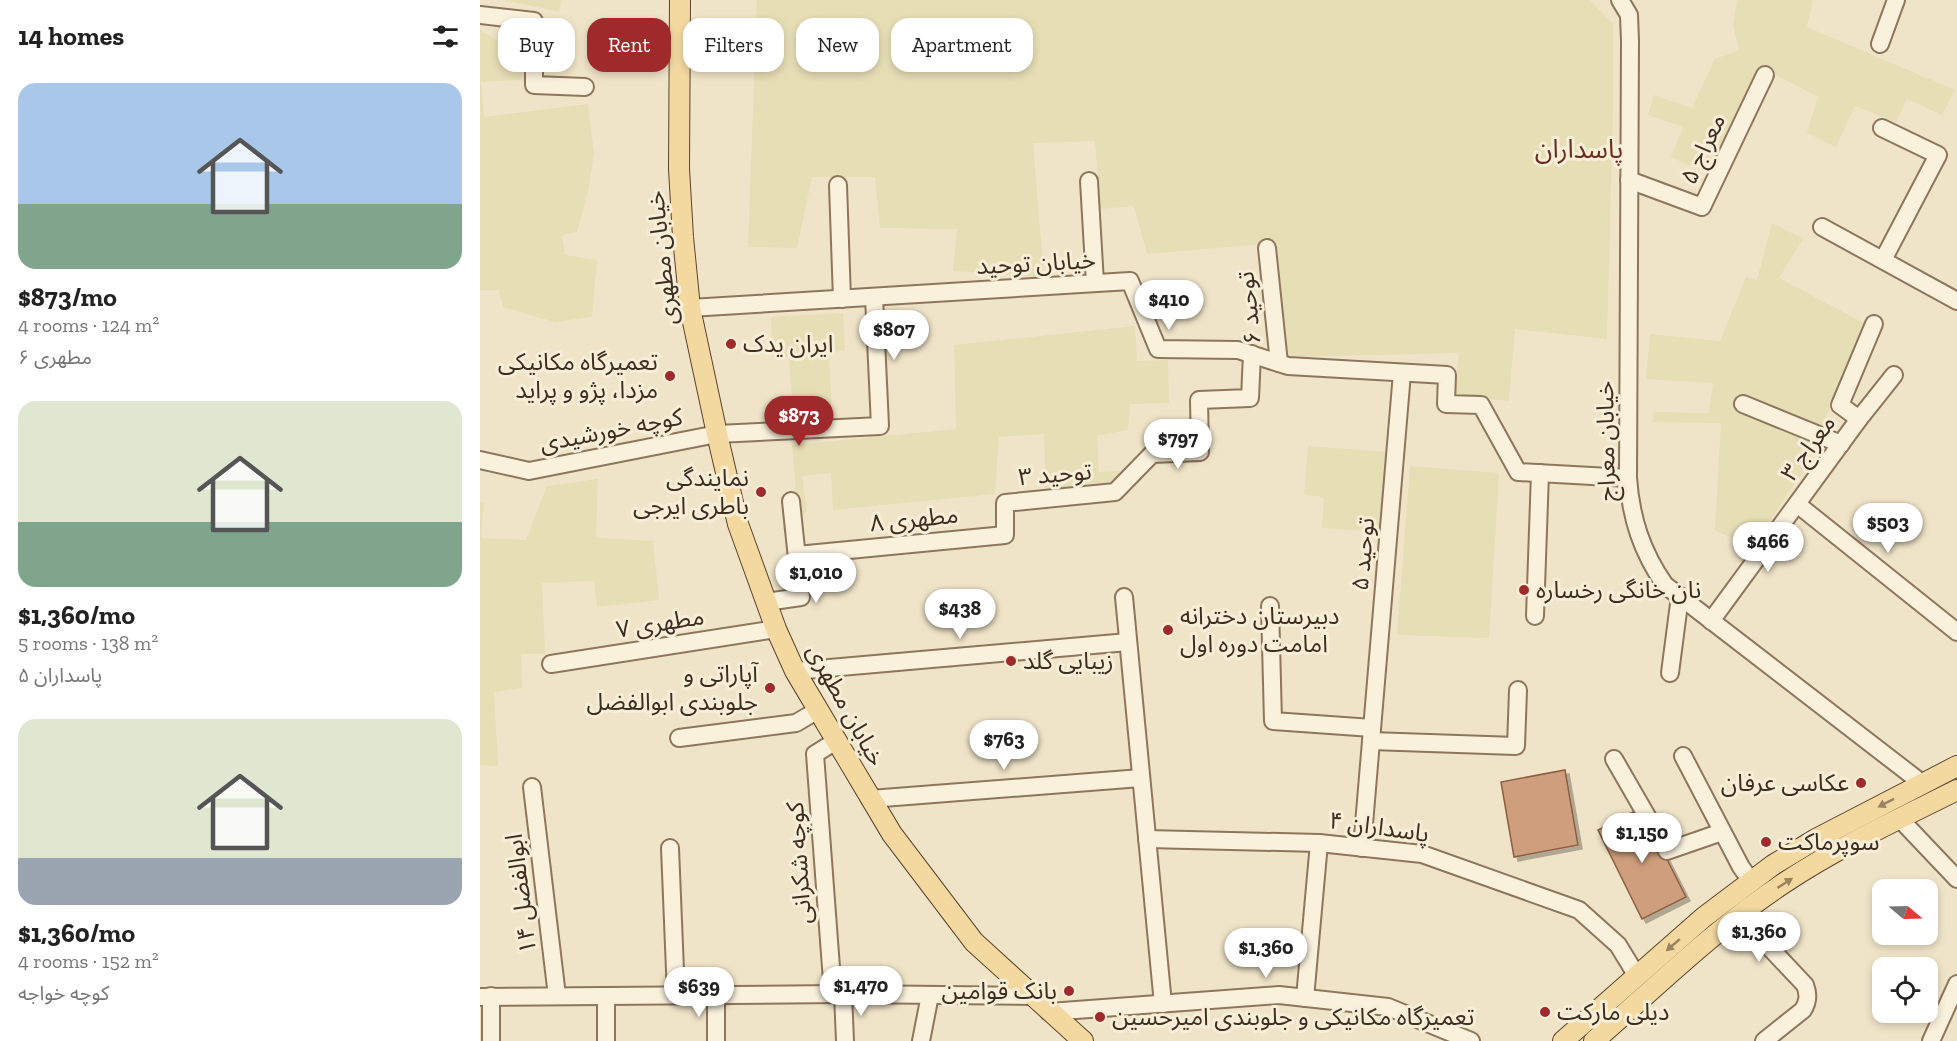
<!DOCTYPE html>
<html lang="en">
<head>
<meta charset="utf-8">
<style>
  body { margin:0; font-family:"Zilla Slab","Noto Sans Arabic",serif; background:#f6f6f6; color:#222; height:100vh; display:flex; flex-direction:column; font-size:22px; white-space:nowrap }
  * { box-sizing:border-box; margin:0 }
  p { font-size:20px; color:#767676 }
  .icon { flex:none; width:33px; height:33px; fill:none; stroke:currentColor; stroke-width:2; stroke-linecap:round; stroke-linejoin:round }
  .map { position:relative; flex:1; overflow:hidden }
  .side { display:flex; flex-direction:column; background:#fff; width:480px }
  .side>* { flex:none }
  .hud { position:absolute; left:18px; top:18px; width:570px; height:54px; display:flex; gap:12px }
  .needle { width:39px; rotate:109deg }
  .controls { position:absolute; left:1392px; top:879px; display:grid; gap:12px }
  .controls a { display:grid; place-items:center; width:66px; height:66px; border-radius:12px; background:#fff; box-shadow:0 3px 9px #0003; font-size:30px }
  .price { position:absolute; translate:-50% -51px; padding:0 14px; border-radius:21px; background:#fff; color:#222; font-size:20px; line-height:39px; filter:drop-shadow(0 2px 3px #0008) }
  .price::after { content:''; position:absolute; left:50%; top:36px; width:18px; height:14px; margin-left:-9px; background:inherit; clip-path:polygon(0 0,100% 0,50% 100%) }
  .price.active { background:#9e2a2b; color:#fff }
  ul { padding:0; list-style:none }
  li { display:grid; align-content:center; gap:12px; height:318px; padding:0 18px }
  li span { display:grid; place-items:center; height:186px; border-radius:18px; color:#555 }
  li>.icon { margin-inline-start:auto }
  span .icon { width:108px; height:108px; fill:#fffc; stroke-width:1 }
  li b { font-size:26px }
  h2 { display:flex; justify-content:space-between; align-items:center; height:72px; padding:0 18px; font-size:26px }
  .pill { padding:0 21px; border-radius:18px; background:#fff; box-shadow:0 3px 9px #0003; font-size:21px; line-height:54px }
  .pill.active { background:#9e2a2b; color:#fff }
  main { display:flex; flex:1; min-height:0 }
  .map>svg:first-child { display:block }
  .farmland { fill:#e6deb5 }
  .building { fill:#cf9f7d; stroke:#8d5f41; stroke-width:1.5; filter:url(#shadow) }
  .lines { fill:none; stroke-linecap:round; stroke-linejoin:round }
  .minor-casing { stroke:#8d765c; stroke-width:20 }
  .major-casing { stroke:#5b4430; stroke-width:22 }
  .minor { stroke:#faf1dc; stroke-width:16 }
  .major { stroke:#f3d9a0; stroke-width:20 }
  .oneway { fill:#988460 }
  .poi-dot { fill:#9e2a2b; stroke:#f7eed8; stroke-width:2 }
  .labels { text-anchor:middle; stroke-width:6; stroke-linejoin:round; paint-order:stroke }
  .street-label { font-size:24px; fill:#3d2e20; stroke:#f7eed8 }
  .poi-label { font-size:24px; fill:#3d2e20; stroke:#f7eed8; text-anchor:start }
  .neighbourhood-label { font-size:26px; fill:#6b2e1e; stroke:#f7eed8 }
</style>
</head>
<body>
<main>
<section class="side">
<h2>14 homes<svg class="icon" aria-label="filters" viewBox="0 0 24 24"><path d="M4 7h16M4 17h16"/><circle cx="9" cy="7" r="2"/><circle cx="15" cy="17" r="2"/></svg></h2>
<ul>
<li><span style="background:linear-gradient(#a9c7e8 65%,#7fa58c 0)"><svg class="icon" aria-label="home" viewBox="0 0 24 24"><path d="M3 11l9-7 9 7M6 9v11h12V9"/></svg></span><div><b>$873/mo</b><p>4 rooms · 124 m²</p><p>مطهری ۶</p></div></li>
<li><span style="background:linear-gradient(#dfe7d0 65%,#7fa58c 0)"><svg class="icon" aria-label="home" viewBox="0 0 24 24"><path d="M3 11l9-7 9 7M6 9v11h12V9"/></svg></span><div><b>$1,360/mo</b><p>5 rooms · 138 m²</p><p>پاسداران ۵</p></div></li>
<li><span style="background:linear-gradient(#dfe7d0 75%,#9aa5b1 0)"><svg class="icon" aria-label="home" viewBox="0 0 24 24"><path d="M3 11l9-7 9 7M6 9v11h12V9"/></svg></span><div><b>$1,360/mo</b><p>4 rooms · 152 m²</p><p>کوچه خواجه</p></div></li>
</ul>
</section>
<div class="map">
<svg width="1477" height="1041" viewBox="0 0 1477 1041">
  <defs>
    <filter id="shadow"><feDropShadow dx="4" dy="4" stdDeviation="0" flood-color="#0004"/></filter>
  </defs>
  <rect width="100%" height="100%" fill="#f0e4c8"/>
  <g class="farmland">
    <path d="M 23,0 L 81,0 L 79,12 Z"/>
    <path d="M 277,0 L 1110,0 L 1133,24 L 1133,111 L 1127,339 L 1035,329 L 1029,401 L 974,395 L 979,353 L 809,357 L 796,243 L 667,254 L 654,206 L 620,209 L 615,141 L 553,143 L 564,277 L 473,271 L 477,229 L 400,228 L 395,177 L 332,177 L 317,248 L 268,247 Z"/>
    <path d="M 1257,0 L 1333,0 L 1327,27 L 1475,90 L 1462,115 L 1427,99 L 1416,122 L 1375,106 L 1356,147 L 1327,133 L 1338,97 L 1281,67 L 1236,163 L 1216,153 L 1210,166 L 1191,157 L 1203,127 L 1168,115 L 1174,95 L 1212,108 L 1235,59 L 1259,50 L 1253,25 Z"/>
    <path d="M 0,30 L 50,60 L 52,79 L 1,82 L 4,117 L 108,104 L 114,153 L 108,192 L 97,232 L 82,235 L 85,255 L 117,260 L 112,317 L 75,322 L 23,307 L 19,290 L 0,290 Z"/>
    <path d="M 1292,223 L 1323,239 L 1299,278 L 1386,324 L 1321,474 L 1272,548 L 1235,530 L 1241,423 L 1173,422 L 1174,412 L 1229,413 L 1233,383 L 1166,379 L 1170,334 L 1240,341 L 1266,277 L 1277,280 Z"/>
    <path d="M 363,313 L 365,351 L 349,352 L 352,419 L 331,421 L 329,398 L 312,398 L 309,357 L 293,357 L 291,317 Z"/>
    <path d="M 655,326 L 657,361 L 688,360 L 689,403 L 650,404 L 648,430 L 617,436 L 619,472 L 639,471 L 640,481 L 566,489 L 564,434 L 519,437 L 515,494 L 353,510 L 351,473 L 322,476 L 327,513 L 318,514 L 312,445 L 476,429 L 474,345 Z"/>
    <path d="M 828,446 L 907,452 L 901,532 L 842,528 L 844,497 L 824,495 Z"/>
    <path d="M 930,466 L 1019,473 L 1009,638 L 917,635 Z"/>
    <path d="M 118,479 L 116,538 L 173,541 L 179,600 L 117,607 L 114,581 L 62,583 L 65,654 L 41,654 L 42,688 L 14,692 L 18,766 L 0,765 L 0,503 L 4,502 L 1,538 L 46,540 L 67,486 Z"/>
  </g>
  <g class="building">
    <path d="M 1085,770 L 1098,845 L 1034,857 L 1021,782 Z"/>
    <path d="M 1161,808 L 1206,897 L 1162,919 L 1118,830 Z"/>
  </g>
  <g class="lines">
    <g class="minor-casing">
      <g id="minor">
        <path d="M 1140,0 L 1149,15 L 1150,41 L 1148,478 C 1151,519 1162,552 1185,585 L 1443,784"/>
        <path d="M 0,15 L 54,21 L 54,85 L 105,87"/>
        <path d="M 1400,44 L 1416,0"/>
        <path d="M 1402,128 L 1458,155 L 1403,260"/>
        <path d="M 1149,180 L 1222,207 L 1285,75"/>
        <path d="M 609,181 L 615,283"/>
        <path d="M 358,185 L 362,299"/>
        <path d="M 1342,227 L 1477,301"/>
        <path d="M 787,248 L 799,363"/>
        <path d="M 210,308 L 650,281 L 678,349 L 758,350 L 808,366 L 967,375 L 966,404 L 1001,405 L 1038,472 L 1148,478"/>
        <path d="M 1263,404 L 1361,444"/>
        <path d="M 1379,419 L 1360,405 L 1394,324"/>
        <path d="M 0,460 L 49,471 L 237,434 L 400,426 L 394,297"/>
        <path d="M 1317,504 L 1477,632"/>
        <path d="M 317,555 L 525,535 L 525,503 L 635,492 L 672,454 L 720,452 L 719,400 L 770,398 L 772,354"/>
        <path d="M 644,597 L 683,1004"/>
        <path d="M 286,602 L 321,597 L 311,501"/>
        <path d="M 790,606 L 793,721 L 892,728"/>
        <path d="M 1055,616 L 1060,473"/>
        <path d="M 1231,621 L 1379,419 L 1414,375"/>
        <path d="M 71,664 L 296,629"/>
        <path d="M 315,671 L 648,642"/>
        <path d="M 1190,673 L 1200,596"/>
        <path d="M 199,738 L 316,723 L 338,710"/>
        <path d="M 891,741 L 1036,746 L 1038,690"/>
        <path d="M 1203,756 L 1261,867 L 1271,881"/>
        <path d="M 1134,759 L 1187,851 L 1242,832"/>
        <path d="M 52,787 L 77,996"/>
        <path d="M 390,799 L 661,778"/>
        <path d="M 1420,819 L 1477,879"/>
        <path d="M 667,839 L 839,843 L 942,854 L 1099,910 L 1138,945 L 1157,976"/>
        <path d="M 190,848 L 196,995"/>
        <path d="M 882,848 L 922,373"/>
        <path d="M 1260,916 L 1325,985 C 1329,995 1328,1002 1323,1010 L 1284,1041"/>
        <path d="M 353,994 L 335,754 L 356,741"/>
        <path d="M 363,994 L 365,1041"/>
        <path d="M 11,996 L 11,1041"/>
        <path d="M 126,996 L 126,1041"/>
        <path d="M 0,997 L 363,994 L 553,996"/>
        <path d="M 825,998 L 839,843"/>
        <path d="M 569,1012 L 799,995 L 908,1007 L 991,1041"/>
        <path d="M 236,1041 L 236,995"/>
        <path d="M 441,1041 L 450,995"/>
        <path d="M 1451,1041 L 1477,984"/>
      </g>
    </g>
    <g class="major-casing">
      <g id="major">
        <path d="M 200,0 L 199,169 L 203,237 L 210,308 L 237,434 L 258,524 L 296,629 L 315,671 L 412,834 L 494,942 L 603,1041"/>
        <path d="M 1083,1041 L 1224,917 L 1293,865 L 1336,839 L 1477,766"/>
        <path d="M 1114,1041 C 1176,987 1236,928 1304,883 C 1358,847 1419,819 1477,790"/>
      </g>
    </g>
    <use href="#minor" class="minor"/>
    <use href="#major" class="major"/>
  </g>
  <defs><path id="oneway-solid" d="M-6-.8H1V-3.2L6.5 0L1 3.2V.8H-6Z" transform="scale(1.5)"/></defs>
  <g class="oneway">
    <use href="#oneway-solid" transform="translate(1406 803) rotate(153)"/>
    <use href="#oneway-solid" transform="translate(1305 883) rotate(-33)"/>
    <use href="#oneway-solid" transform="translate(1193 945) rotate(139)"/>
  </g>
  <g class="poi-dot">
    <circle cx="251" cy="344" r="6"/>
    <circle cx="190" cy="376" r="6"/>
    <circle cx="281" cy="492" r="6"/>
    <circle cx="1044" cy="590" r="6"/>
    <circle cx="688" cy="630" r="6"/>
    <circle cx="531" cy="661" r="6"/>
    <circle cx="290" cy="688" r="6"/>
    <circle cx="1381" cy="783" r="6"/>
    <circle cx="1286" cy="842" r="6"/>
    <circle cx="589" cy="991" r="6"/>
    <circle cx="1065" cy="1012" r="6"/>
    <circle cx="620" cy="1017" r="6"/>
  </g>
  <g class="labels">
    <g class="street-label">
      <text transform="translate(1223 149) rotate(-65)" y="8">معراج ۵</text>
      <text transform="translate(182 258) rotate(-96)" y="8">خیابان مطهری</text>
      <text transform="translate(556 263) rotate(-3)" y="8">خیابان توحید</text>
      <text transform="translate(769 308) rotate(-96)" y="8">توحید ۶</text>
      <text transform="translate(131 430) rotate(-11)" y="8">کوچه خورشیدی</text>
      <text transform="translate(1126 441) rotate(-91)" y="8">خیابان معراج</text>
      <text transform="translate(1328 448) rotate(-54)" y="8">معراج ۳</text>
      <text transform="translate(575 474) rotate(-5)" y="8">توحید ۳</text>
      <text transform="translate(434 519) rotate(-6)" y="8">مطهری ۸</text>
      <text transform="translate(883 554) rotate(-85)" y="8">توحید ۵</text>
      <text transform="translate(180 623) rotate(-9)" y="8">مطهری ۷</text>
      <text transform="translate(366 705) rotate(61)" y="8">خیابان مطهری</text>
      <text transform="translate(899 827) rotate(8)" y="8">پاسداران ۴</text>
      <text transform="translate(319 863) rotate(-94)" y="8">کوچه شکرانی</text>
      <text transform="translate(41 894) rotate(-97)" y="8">ابوالفضل ۱۴</text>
    </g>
    <g class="poi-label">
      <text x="263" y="352">ایران یدک</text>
      <text x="178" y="370" text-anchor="end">تعمیرگاه مکانیکی<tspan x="178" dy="28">مزدا، پژو و پراید</tspan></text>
      <text x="269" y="486" text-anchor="end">نمایندگی<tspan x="269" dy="28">باطری ایرجی</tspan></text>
      <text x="1056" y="598">نان خانگی رخساره</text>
      <text x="700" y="624">دبیرستان دخترانه<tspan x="700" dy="28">امامت دوره اول</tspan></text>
      <text x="543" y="669">زیبایی گلد</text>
      <text x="278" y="682" text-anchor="end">آپاراتی و<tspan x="278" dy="28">جلوبندی ابوالفضل</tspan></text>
      <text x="1369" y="791" text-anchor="end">عکاسی عرفان</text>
      <text x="1298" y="850">سوپرماکت</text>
      <text x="577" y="999" text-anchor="end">بانک قوامین</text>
      <text x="1077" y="1020">دیلی مارکت</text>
      <text x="632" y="1025">تعمیرگاه مکانیکی و جلوبندی امیرحسین</text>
    </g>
    <g class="neighbourhood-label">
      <text x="1099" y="158">پاسداران</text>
    </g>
  </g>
</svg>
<div class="controls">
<a><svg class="needle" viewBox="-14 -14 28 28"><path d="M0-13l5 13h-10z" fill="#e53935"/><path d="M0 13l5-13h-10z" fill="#767676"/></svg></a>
<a><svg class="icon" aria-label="locate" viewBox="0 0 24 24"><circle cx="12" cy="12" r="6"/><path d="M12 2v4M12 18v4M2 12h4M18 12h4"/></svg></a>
</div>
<b class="price" style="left:689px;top:331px">$410</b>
<b class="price" style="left:414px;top:361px">$807</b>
<b class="price active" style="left:319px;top:447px">$873</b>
<b class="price" style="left:698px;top:470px">$797</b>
<b class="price" style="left:1408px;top:554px">$503</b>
<b class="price" style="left:1288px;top:573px">$466</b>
<b class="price" style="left:336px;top:604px">$1,010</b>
<b class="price" style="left:480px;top:640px">$438</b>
<b class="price" style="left:524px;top:771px">$763</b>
<b class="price" style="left:1162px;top:864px">$1,150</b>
<b class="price" style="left:1279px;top:963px">$1,360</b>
<b class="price" style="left:786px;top:979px">$1,360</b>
<b class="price" style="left:381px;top:1017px">$1,470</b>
<b class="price" style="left:219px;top:1018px">$639</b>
<div class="hud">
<a class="pill">Buy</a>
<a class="pill active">Rent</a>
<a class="pill">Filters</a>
<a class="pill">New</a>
<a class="pill">Apartment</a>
</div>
</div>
</main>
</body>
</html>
